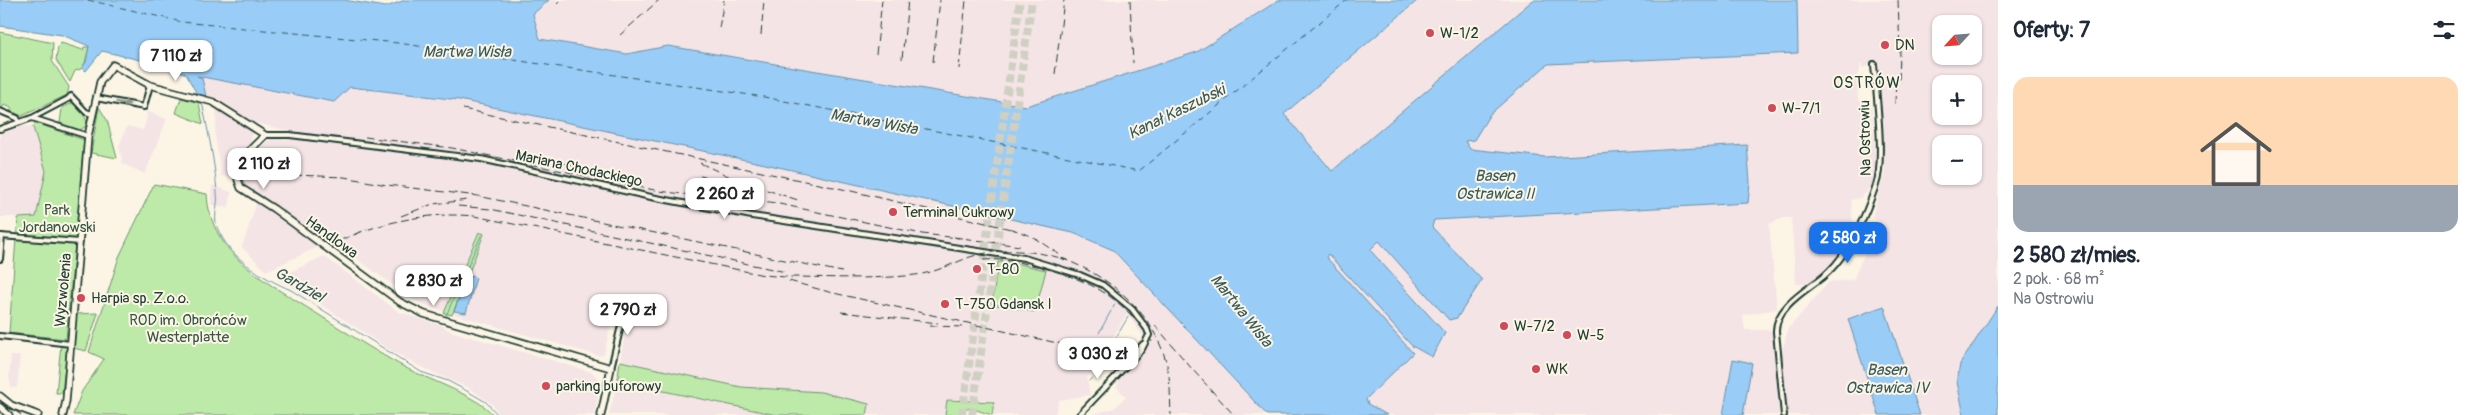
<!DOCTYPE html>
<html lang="pl">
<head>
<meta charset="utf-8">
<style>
  body { margin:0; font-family:Pangolin,sans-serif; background:#f2f2f3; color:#1f2937; height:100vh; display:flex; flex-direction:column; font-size:19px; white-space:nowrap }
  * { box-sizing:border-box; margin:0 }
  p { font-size:16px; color:#747a83 }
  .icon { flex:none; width:28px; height:28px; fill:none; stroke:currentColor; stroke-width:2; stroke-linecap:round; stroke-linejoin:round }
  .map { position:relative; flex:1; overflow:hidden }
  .panel { display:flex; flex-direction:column; background:#fff; width:475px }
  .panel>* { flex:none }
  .needle { width:32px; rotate:244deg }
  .buttons { position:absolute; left:1932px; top:15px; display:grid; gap:10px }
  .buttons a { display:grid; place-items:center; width:50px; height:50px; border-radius:10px; background:#fff; box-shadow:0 1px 4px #0004; font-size:25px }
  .price { position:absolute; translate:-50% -42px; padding:0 11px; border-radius:10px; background:#fff; color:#222; font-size:16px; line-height:32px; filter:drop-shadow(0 1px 2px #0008) }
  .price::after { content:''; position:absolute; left:50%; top:30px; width:15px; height:11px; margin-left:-8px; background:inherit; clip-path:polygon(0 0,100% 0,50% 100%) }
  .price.active { background:#1a73e8; color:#fff }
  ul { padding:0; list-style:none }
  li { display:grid; align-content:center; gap:10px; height:265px; padding:0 15px }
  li+li { border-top:1px solid #e0e1e3 }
  li span { display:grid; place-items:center; height:155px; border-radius:15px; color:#555 }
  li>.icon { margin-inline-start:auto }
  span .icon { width:90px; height:90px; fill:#fffc; stroke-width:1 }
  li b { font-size:21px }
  h2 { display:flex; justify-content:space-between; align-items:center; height:60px; padding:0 15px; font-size:21px }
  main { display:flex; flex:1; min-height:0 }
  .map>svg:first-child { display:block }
  .built { fill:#f4e4e6; fill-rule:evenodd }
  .green { fill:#bdeaa8; stroke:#6e946e }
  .water { fill:#99ccf7; stroke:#6893a9 }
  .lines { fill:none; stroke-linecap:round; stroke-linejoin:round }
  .stream { stroke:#6893a9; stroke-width:1 }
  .ferry { stroke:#375a5b; stroke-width:1; stroke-dasharray:6 5; stroke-linecap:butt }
  .highway-tunnel { stroke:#d0d0c2; stroke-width:8; stroke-dasharray:8 4; stroke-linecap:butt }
  .street-casing { stroke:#1f3d34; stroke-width:8 }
  .secondary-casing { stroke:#1f3d34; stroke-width:9 }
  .street { stroke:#fcf5e5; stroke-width:4 }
  .secondary { stroke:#fcf5e5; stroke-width:5.5 }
  .tram { stroke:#1f3d34; stroke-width:1 }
  .rail { stroke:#1f3d34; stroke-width:1; stroke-dasharray:8 4; stroke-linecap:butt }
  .oneway { fill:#8e998c }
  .poi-dot { fill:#d1495b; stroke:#fcf5e5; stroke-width:2 }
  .labels { text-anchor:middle; stroke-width:4; stroke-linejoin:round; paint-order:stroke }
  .poi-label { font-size:15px; fill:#1f3d34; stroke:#fcf5e5; text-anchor:start }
  .street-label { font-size:15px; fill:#1f3d34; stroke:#fcf5e5 }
  .park-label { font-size:15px; fill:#375745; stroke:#fcf5e5 }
  .water-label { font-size:16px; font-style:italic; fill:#375a5b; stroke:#fcf5e5 }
  .neighbourhood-label { font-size:16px; letter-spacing:1px; fill:#1f3d34; stroke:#fcf5e5 }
</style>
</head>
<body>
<main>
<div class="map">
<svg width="1998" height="415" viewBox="0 0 1998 415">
  <rect width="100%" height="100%" fill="#fcf5e5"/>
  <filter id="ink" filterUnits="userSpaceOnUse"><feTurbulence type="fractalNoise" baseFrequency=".02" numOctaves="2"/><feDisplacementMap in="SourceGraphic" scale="10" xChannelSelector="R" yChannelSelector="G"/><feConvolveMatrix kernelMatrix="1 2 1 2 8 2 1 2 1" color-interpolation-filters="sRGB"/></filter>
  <g filter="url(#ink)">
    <g class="built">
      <path d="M 549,0 L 1279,0 L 1197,52 L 1026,106 L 668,46 L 627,54 L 540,39 L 533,14 Z"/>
      <path d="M 1418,0 L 1533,0 L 1332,171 L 1284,114 Z"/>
      <path d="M 1797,0 L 1998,0 L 1998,306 L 1960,364 L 1957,382 L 1964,415 L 1788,415 L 1781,355 L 1788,329 L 1829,282 L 1853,280 L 1863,257 L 1884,225 L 1872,217 L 1885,171 L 1877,63 L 1863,68 L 1860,64 L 1860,71 L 1857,75 L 1858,99 L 1872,108 L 1876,165 L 1876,178 L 1866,193 L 1860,198 L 1851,200 L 1853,229 L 1847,241 L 1827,270 L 1806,284 L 1796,284 L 1791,218 L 1783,218 L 1769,224 L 1777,309 L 1743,315 L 1745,330 L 1772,330 L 1780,415 L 1743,415 L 1733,359 L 1723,415 L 1387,415 L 1368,404 L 1325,257 L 1328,254 L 1445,333 L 1370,250 L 1379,241 L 1482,280 L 1432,227 L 1434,220 L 1750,182 L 1747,145 L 1545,157 L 1477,151 L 1470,149 L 1464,141 L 1474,140 L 1490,114 L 1547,64 L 1798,53 ZM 1941,24 L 1974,24 L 1974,56 L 1941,56 ZM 1941,84 L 1974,84 L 1974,116 L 1941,116 ZM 1941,144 L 1974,144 L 1974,176 L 1941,176 Z"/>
      <path d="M 196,75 L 333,102 L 350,87 L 459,100 L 765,164 L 1073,233 L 1113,250 L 1267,415 L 1092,415 L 1114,408 L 1126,397 L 1116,386 L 1119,383 L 1116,380 L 1132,362 L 1127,356 L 1143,336 L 1127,314 L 1087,379 L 1090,395 L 1059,400 L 1055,415 L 993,415 L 995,402 L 947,399 L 944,415 L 867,415 L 869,404 L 741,387 L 620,361 L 631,302 L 617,298 L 604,354 L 600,356 L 446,312 L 417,302 L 340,247 L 326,242 L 266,198 L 244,186 L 241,177 L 244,162 L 250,152 L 259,145 L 272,139 L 288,140 L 290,131 L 247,121 L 219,99 L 206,96 L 203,82 Z"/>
      <path d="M 217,107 L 251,131 L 251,143 L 240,157 L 235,172 L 227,177 L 221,176 L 215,134 Z"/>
      <path d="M 146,111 L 167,119 L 145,174 L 123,164 L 119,146 L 127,126 L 143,130 L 147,117 Z"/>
      <path d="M 22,126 L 33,127 L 46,171 L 36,217 L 0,217 L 0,134 Z"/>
      <path d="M 212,185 L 231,192 L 229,207 L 211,205 Z"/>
      <path d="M 257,202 L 272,213 L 318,247 L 266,271 L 242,247 Z"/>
      <path d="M 324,256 L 399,312 L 443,326 L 450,331 L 592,372 L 601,382 L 594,415 L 500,415 L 492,404 L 469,388 L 427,370 L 390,350 L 302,292 L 279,280 L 279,277 Z"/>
      <path d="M 11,356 L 20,356 L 17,388 L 11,387 L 9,376 Z"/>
      <path d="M 621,382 L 777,415 L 609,415 L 617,384 Z"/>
    </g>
    <g class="green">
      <path d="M 0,32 L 53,43 L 52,61 L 69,87 L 67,95 L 22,116 L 10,111 L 12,108 L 4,105 L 2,108 L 0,108 Z"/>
      <path d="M 61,43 L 83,50 L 84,47 L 89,47 L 85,63 L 81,69 L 75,71 L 70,82 L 56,60 L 58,47 Z"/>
      <path d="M 181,98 L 199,103 L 203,124 L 176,113 Z"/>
      <path d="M 74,102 L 81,108 L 87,122 L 85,127 L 78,131 L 60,123 L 62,108 Z"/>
      <path d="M 99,107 L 107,120 L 117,158 L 91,153 Z"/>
      <path d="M 36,123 L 84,140 L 76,240 L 17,235 L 18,218 L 36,217 L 46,171 L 33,127 Z"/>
      <path d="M 154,184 L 207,194 C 210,257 271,284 319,315 C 349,334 379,354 410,370 C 430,380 481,398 493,415 L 73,415 L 82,391 L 104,359 L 89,352 L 119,257 Z"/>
      <path d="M 479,232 L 484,234 L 452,315 L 444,313 Z"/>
      <path d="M 16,238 L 75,243 L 66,339 L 9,333 Z"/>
      <path d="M 998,262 L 1010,262 L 1046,270 L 1035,312 L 992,304 Z"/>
      <path d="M 98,313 L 86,351 L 73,348 L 76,314 Z"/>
      <path d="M 61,344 L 67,347 L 62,393 L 56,393 Z"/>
      <path d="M 620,361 L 741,387 L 821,392 L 869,404 L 867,415 L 777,415 L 621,382 L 617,384 Z"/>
      <path d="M 947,400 L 994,402 L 992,415 L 970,408 L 965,410 L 962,415 L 945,415 Z"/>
    </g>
    <g class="water">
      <path d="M 0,0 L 344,0 L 386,7 L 405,0 L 549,0 L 533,14 L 540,39 L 627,54 L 668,46 L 1026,106 L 1197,52 L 1279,0 L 1418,0 L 1284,114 L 1332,171 L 1533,0 L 1797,0 L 1798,53 L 1548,64 L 1490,114 L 1474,140 L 1465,141 L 1470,149 L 1545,157 L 1747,145 L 1750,182 L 1748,203 L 1434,220 L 1432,227 L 1482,280 L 1457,318 L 1449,320 L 1379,241 L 1370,250 L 1445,333 L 1432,357 L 1412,346 L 1328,254 L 1326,257 L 1413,353 L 1366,399 L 1368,404 L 1387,415 L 1267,415 L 1113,250 L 1073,233 L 765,164 L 459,100 L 350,87 L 334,102 L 197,76 L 202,78 L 206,96 L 197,94 L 186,74 L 169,67 L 102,51 L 86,71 L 82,68 L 86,62 L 89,46 L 62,35 L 0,26 Z"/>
      <path d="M 472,276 L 476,278 L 466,313 L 454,311 L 467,279 Z"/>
      <path d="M 1884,306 L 1920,415 L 1879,415 L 1848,319 Z"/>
      <path d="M 1998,306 L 1998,415 L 1964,415 L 1957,382 L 1960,364 Z"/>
      <path d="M 1733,359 L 1752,363 L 1743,415 L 1723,415 Z"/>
    </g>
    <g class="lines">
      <g class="stream">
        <path d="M 202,102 C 208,132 215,162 217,193 C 219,204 213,215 217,227 C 229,258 263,278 291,290 L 421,372 L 448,381 L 467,391 L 486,402 L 498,415"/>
        <path d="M 1113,308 L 1115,304"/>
        <path d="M 446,316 L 481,236"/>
        <path d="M 1099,333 L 1111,311"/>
        <path d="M 1093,344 L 1096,339"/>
        <path d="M 1111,346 L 1128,317"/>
        <path d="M 1094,374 L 1108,350"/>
        <path d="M 1089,381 L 1092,378"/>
      </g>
      <path class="ferry" d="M 88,0 L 182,22 L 398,43 L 764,97 L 1139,171 L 1347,0"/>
      <g class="highway-tunnel">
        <path d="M 962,415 L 1020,0"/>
        <path d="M 972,415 L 1032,0"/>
      </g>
      <g class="street-casing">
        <g id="street">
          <path d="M 96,98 L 144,107 L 150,85"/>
          <path d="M 0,111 L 17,118 L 19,122"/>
          <path d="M 32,118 L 88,136"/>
          <path d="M 0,129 L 32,118 L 68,99 L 71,96 L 86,112 L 92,114"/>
          <path d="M 265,135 L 290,135 L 481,159 L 651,197 L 752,216 L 1024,258 L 1080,275 L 1103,285 L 1132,309 L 1147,329 L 1149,335 L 1142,349 L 1079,415"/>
          <path d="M 0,236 L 80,242"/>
          <path d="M 0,259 L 2,236"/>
          <path d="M 0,336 L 71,344"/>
          <path d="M 1128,360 L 1143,344"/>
          <path d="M 611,368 L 627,300"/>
          <path d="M 1784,415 L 1776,332 C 1775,307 1807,290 1824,276 C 1848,256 1866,215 1876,185 C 1885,160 1876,93 1874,64"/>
        </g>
      </g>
      <g class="secondary-casing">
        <g id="secondary">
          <path d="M 0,396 L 11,405 L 38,415"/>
          <path d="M 0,407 L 9,415"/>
          <path d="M 63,415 L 66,401 L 88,136 L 100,82 L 113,65 L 150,85 L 213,102 L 265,135 L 243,157 L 238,180 L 241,188 L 274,209 L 400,302 L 424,314 L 611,368 L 601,415"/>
        </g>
      </g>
      <use href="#street" class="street"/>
      <use href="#secondary" class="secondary"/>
      <path class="tram" d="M 0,400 L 21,415"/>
      <g class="rail">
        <path d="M 1130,0 L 1133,63"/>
        <path d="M 1898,0 L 1900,51 L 1899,82"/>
        <path d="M 557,4 L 561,0"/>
        <path d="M 719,28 L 724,0"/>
        <path d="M 620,35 L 659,0"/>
        <path d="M 761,35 L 764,0"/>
        <path d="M 876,54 L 882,0"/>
        <path d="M 902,59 L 908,0"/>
        <path d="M 933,62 L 940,0"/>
        <path d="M 959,69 L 966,0"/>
        <path d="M 1055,74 L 1064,0"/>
        <path d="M 1895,104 L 1896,76"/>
        <path d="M 463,109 L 847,190 L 1015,230"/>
        <path d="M 365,137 L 452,148 L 659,191 L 729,200 L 770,202 L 922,234 L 959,238"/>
        <path d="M 548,159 L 577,167"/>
        <path d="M 700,163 L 739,181 L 801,201"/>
        <path d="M 294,175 L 344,177 L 387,185 L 478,196 L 842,272"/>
        <path d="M 700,176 L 732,183"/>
        <path d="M 458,206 L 490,209 L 786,272"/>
        <path d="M 401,216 L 433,204 L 468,200"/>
        <path d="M 1010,228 L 1033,237 L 1060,255"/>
        <path d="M 355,234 C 393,220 433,212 474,216 L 764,275 L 785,277 C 828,277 873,280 915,275 C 935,273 951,264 970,257 C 1001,247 1036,250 1067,260"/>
        <path d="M 954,237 L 1020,246"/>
        <path d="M 331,244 L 361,232"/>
        <path d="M 1061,258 C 1111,277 1154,312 1167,365 C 1171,382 1170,398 1171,415"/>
        <path d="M 983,260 C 1004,258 1024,263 1044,268 C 1094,282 1123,298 1152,342"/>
        <path d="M 789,281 L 829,292 L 1102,353"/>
        <path d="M 841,312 L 938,323"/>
        <path d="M 1155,325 L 1192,369 L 1234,415"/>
        <path d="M 930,326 L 965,327"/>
      </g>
    </g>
    <defs><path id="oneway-solid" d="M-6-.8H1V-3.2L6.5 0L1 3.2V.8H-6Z" transform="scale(1.25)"/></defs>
    <use class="oneway" href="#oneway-solid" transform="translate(123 103) rotate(10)"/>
  </g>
  <g class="poi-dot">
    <circle cx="1430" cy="33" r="5"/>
    <circle cx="1885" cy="45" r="5"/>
    <circle cx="1772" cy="108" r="5"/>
    <circle cx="893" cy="212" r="5"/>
    <circle cx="977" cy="269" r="5"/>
    <circle cx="81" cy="298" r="5"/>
    <circle cx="945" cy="304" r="5"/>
    <circle cx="1504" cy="326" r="5"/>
    <circle cx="1567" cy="335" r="5"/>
    <circle cx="1536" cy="369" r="5"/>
    <circle cx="546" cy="386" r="5"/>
  </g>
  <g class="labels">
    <g class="poi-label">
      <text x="1440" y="38">W-1/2</text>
      <text x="1895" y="50">DN</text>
      <text x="1782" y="113">W-7/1</text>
      <text x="903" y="217">Terminal Cukrowy</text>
      <text x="987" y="274">T-80</text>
      <text x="91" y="303">Harpia sp. Z.o.o.</text>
      <text x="955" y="309">T-750 Gdansk I</text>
      <text x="1514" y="331">W-7/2</text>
      <text x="1577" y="340">W-5</text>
      <text x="1546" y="374">WK</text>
      <text x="556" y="391">parking buforowy</text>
    </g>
    <g class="street-label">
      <text transform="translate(1865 138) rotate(-91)" y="5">Na Ostrowiu</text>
      <text transform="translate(579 168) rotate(12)" y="5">Mariana Chodackiego</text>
      <text transform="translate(332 237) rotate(36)" y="5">Handlowa</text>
      <text transform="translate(63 290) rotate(-85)" y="5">Wyzwolenia</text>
    </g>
    <g class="park-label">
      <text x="57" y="215">Park<tspan x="57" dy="17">Jordanowski</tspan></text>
      <text x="188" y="325">ROD im. Obrońców<tspan x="188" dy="17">Westerplatte</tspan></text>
    </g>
    <g class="water-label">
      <text x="467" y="57">Martwa Wisła</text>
      <text transform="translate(1176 111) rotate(-26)" y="6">Kanał Kaszubski</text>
      <text transform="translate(874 121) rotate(10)" y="6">Martwa Wisła</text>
      <text x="1495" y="181">Basen<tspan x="1495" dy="18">Ostrawica II</tspan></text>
      <text transform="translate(300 284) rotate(30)" y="6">Gardziel</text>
      <text transform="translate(1242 310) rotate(51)" y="6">Martwa Wisła</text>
      <text x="1887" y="375">Basen<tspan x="1887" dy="18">Ostrawica IV</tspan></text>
    </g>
    <g class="neighbourhood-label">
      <text x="1867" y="88">OSTRÓW</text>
    </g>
  </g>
</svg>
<div class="buttons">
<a><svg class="needle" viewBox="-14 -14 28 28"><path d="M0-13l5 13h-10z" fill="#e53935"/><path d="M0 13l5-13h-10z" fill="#747a83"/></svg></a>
<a>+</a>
<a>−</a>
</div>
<b class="price" style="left:176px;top:82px">7 110 zł</b>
<b class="price" style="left:264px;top:190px">2 110 zł</b>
<b class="price" style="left:725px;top:220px">2 260 zł</b>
<b class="price active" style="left:1848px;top:264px">2 580 zł</b>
<b class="price" style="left:434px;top:307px">2 830 zł</b>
<b class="price" style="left:628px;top:336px">2 790 zł</b>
<b class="price" style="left:1098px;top:380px">3 030 zł</b>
</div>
<section class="panel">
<h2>Oferty: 7<svg class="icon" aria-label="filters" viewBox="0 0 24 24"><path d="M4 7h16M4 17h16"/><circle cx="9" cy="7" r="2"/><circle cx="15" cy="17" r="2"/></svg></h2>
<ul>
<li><span style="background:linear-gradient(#ffd9b3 70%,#9aa5b1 0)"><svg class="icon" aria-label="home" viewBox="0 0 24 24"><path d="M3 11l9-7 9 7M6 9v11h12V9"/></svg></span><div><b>2 580 zł/mies.</b><p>2 pok. · 68 m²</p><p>Na Ostrowiu</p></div></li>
</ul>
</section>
</main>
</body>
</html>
